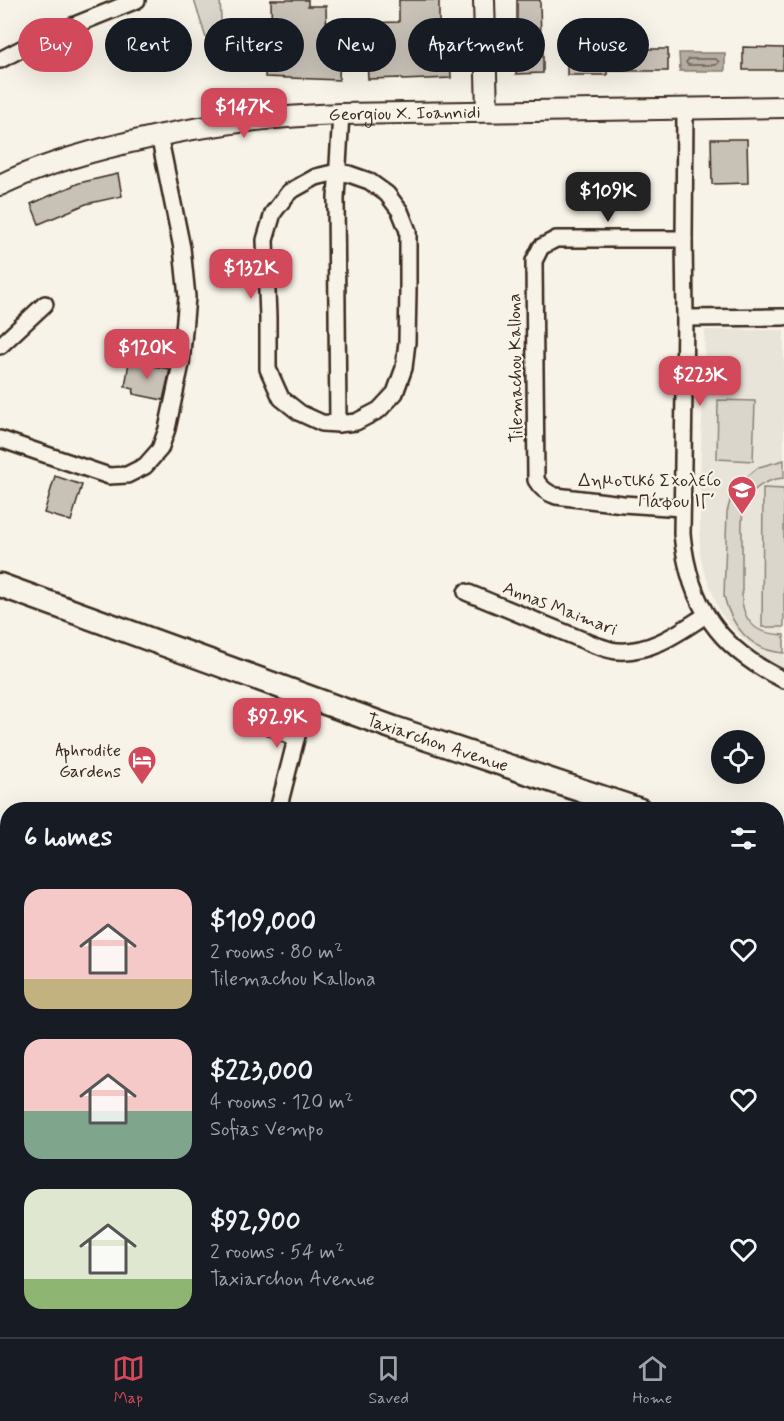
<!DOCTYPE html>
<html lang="en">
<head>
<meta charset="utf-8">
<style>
  body { margin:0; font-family:Mynerve,sans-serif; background:#20242c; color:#f1f3f6; height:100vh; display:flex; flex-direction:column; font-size:22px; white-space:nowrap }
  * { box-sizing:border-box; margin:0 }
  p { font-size:20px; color:#9ea1a6 }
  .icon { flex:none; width:33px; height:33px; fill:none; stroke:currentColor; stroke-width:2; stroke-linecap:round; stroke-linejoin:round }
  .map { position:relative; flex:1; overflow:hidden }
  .panel { position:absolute; left:0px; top:802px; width:784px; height:536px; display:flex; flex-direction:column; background:#171b24; border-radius:24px 24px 0 0; box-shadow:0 6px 24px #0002 }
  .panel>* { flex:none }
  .hud { position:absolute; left:18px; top:18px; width:748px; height:54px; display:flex; gap:12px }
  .fabs { position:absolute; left:711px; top:730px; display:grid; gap:12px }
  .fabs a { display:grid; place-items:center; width:54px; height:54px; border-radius:50%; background:#171b24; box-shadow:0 6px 24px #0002; font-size:30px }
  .price { position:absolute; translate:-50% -51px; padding:0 14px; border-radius:12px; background:#d1495b; color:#fff; font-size:20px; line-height:39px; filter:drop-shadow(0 2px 3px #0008) }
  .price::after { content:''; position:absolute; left:50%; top:36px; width:18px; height:14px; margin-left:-9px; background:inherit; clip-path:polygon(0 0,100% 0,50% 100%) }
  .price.active { background:#222; color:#fff }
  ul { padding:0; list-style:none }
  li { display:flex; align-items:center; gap:18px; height:150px; padding:0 24px }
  li span { display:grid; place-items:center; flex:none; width:168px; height:120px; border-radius:18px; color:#555 }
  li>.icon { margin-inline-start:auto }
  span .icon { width:72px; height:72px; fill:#fffc; stroke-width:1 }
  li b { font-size:26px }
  h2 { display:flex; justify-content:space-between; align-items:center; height:72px; padding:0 24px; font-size:26px }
  .tag { padding:0 21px; border-radius:27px; background:#171b24; box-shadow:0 6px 24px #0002; font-size:21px; line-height:54px }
  .tag.active { background:#d1495b; color:#fff }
  .menu { display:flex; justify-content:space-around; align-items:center; height:84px; border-top:2px solid #363941; background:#171b24; font-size:16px; color:#9ea1a6 }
  .menu a { display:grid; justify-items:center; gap:3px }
  .menu .active { color:#d1495b }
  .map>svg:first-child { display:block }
  .built { fill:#e9e4d9 }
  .green { fill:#dbd6cb; stroke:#8b8074; stroke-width:1.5 }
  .water { fill:#b4aca0; stroke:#84786c; stroke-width:1.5 }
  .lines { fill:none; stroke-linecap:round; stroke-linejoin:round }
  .shore { stroke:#6b5e52; stroke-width:1.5 }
  .stream { stroke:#84786c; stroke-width:4.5 }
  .building { fill:#c8c1b6; stroke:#3b2a1e; stroke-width:1.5 }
  .minor-casing { stroke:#3b2a1e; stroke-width:20 }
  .tertiary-casing { stroke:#3b2a1e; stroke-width:24 }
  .secondary-casing { stroke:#3b2a1e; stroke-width:27 }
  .trunk-casing { stroke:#3b2a1e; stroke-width:30 }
  .minor { stroke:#f7f3e8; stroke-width:15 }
  .tertiary { stroke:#f7f3e8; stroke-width:20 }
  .secondary { stroke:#f7f3e8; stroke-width:22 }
  .trunk { stroke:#f7f3e8; stroke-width:26 }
  .labels { text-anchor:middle; stroke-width:4.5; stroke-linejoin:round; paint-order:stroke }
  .street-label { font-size:18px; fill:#3b2a1e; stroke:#f7f3e8 }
  .poi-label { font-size:18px; fill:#3b2a1e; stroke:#f7f3e8; text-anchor:end }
</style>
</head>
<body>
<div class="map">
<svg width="784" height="1337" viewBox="0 0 784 1337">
  <rect width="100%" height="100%" fill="#f7f3e8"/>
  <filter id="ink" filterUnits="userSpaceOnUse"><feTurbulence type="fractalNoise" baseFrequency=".0167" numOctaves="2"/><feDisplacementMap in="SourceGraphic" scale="12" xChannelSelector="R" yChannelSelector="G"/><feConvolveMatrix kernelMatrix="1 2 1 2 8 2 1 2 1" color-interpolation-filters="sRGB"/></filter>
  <g filter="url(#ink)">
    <path class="built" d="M 705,330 L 784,330 L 784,670 L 767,661 L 733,629 L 720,613 L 703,568 L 700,553 L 700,478 Z"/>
    <g class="green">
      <path d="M 194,0 L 220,0 L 222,38 L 206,38 Z"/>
      <path d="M 718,400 L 755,401 L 753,461 L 717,459 Z"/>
      <path d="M 784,460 L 784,478 C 767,479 749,489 744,507 C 741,517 742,529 742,540 C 742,561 742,581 742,602 C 746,627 760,634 784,635 L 784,653 C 751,651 731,626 724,596 L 727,512 L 731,497 L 744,479 L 759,467 Z"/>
      <path d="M 763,488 L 784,489 L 784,627 L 762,627 Z"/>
      <path d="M 777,1150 L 784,1152 L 784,1210 L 777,1210 Z"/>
      <path d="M 172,1331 L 255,1331 L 238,1337 L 155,1337 Z"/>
    </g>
    <path class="water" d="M 679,53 L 725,53 L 725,71 L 680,71 Z"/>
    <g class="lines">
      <path class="shore" d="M 689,59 L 716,59 L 719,62 L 716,65 L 688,65 L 686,62 Z"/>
      <g class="stream">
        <path d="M 0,1086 L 8,1089"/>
        <path d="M 777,1128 L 784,1130"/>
      </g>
    </g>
    <g class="building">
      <path d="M 271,0 L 308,0 L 308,6 L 326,6 L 327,47 L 340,47 L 339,80 L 265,77 L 266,45 L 272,45 Z"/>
      <path d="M 399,0 L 439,0 L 439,49 L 450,49 L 451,78 L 402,80 L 402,78 L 368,79 L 365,23 L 399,22 Z"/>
      <path d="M 517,0 L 540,0 L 541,44 L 543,44 L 543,73 L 516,74 L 516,44 L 517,44 Z"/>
      <path d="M 743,47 L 784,48 L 783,70 L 743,70 Z"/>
      <path d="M 627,49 L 668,49 L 668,71 L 607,71 L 607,75 L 567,75 L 567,50 L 627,51 Z"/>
      <path d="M 711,139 L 747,139 L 748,183 L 712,184 Z"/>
      <path d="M 118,174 L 122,196 L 86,204 L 39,224 L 31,204 L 79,183 Z"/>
      <path d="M 129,362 L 170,369 L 163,400 L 133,394 L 134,389 L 125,387 Z"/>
      <path d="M 55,476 L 82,485 L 71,521 L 44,513 Z"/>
    </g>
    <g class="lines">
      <g class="minor-casing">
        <g id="minor">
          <path d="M 0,60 L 40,39 L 137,0"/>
          <path d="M 685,109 L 684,239 L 685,318 L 682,534 C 689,605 719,649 784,680"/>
          <path d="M 337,172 L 349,174 L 369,181 L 387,194 L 400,211 L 408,231 L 408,290 L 407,342 L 404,368 L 395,393 L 379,410 L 356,422 L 338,424 L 322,423 L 300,413 L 281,398 L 268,369 L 268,317 L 265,240 L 273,213 L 289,192 L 316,177 Z"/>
          <path d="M 685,318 L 784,317"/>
          <path d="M 0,346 L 45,304"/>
          <path d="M 338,424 L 336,198 L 341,114"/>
          <path d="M 0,439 L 109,476 L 127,475 L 145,466 L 160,449 L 167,429 L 181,364 L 187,297 L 182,248 L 159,135"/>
          <path d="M 682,508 L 623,504 L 556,496 C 547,493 541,489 536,480 L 534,261 L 541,247 L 556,239 L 684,239"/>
          <path d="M 466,592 L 595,645 C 602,647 611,651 618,651 C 652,653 679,632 706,615"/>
          <path d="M 260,721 L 296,739"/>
          <path d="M 278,810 L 296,739 L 309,697"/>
          <path d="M 777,1027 L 784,1027"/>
          <path d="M 130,1337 L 146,1330"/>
        </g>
      </g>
      <g class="tertiary-casing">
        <g id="tertiary">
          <path d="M 484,0 L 487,111"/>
          <path id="s1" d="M 0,185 C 39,166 84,153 126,143 C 197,126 268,116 341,114 L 784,107"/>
        </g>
      </g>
      <g class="secondary-casing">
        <g id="secondary">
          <path id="s2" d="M 0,585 L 394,728 L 640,810"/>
          <path d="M 777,842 L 784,843"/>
        </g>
      </g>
      <g class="trunk-casing">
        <g id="trunk">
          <path d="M 777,1218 L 784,1219"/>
          <path d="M 777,1249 L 784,1250"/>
          <path d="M 247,1337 L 262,1330"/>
          <path d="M 323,1337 L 338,1330"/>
        </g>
      </g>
      <use href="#minor" class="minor"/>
      <use href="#tertiary" class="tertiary"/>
      <use href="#secondary" class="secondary"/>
      <use href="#trunk" class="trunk"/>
    </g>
  </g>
  <defs>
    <g id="school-pin" transform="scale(1.5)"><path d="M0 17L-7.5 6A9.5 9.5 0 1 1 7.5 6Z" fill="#d1495b" stroke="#f7f3e8"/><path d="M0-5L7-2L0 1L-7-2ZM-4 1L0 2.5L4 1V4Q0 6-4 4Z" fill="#fff"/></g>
    <g id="hotel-pin" transform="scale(1.5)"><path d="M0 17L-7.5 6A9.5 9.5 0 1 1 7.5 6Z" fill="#d1495b" stroke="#f7f3e8"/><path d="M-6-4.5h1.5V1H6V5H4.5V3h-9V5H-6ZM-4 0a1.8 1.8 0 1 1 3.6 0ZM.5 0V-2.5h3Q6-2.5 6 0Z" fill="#fff"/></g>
  </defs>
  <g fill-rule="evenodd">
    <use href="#school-pin" x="742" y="490"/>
    <use href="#hotel-pin" x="142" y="760"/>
  </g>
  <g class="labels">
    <g class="street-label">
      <text dy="6" stroke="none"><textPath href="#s1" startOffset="414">Georgiou X. Ioannidi</textPath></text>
      <text transform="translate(515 368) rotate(-91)" y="6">Tilemachou Kallona</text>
      <text transform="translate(560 608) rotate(21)" y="6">Annas Maimari</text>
      <text dy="6" stroke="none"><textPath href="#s2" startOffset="465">Taxiarchon Avenue</textPath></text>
    </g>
    <g class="poi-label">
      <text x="721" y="486">Δημοτικό Σχολείο<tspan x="721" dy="21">Πάφου ΙΓ΄</tspan></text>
      <text x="121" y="756">Aphrodite<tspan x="121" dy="21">Gardens</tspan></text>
    </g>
  </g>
</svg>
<div class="fabs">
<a><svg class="icon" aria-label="locate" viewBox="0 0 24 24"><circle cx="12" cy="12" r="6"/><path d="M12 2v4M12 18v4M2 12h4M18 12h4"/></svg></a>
</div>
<b class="price" style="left:244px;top:139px">$147K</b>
<b class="price active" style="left:608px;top:223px">$109K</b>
<b class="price" style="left:251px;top:300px">$132K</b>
<b class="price" style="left:147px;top:380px">$120K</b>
<b class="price" style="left:700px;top:407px">$223K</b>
<b class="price" style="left:277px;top:749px">$92.9K</b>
<div class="hud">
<a class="tag active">Buy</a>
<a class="tag">Rent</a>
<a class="tag">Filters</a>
<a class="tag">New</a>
<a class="tag">Apartment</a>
<a class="tag">House</a>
</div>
<section class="panel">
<h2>6 homes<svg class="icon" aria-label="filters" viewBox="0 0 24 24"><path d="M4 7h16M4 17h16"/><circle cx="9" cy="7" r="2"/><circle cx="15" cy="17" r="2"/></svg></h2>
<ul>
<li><span style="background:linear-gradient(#f6c9c9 75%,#c2b280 0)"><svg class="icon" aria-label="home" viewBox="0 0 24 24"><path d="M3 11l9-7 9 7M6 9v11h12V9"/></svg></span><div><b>$109,000</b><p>2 rooms · 80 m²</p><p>Tilemachou Kallona</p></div><svg class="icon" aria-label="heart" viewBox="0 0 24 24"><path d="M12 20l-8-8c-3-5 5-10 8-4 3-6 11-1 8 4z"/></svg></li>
<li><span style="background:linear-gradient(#f6c9c9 60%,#7fa58c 0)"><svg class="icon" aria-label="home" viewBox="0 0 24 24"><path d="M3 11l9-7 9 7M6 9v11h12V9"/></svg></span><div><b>$223,000</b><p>4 rooms · 120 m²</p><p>Sofias Vempo</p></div><svg class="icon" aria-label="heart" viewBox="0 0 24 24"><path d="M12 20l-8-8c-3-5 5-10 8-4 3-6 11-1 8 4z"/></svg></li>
<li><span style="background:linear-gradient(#dfe7d0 75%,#8fb573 0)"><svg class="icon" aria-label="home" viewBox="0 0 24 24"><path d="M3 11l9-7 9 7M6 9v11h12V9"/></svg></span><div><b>$92,900</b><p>2 rooms · 54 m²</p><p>Taxiarchon Avenue</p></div><svg class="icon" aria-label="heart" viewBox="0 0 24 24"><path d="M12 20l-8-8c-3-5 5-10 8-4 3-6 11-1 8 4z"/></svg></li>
</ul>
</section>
</div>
<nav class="menu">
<a class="active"><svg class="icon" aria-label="map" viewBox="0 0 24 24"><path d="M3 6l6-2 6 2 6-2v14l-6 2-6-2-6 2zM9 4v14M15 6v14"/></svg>Map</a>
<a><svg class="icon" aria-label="saved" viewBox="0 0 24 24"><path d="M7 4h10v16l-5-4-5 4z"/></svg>Saved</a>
<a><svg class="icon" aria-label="home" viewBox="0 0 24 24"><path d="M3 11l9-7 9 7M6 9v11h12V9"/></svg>Home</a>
</nav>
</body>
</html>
